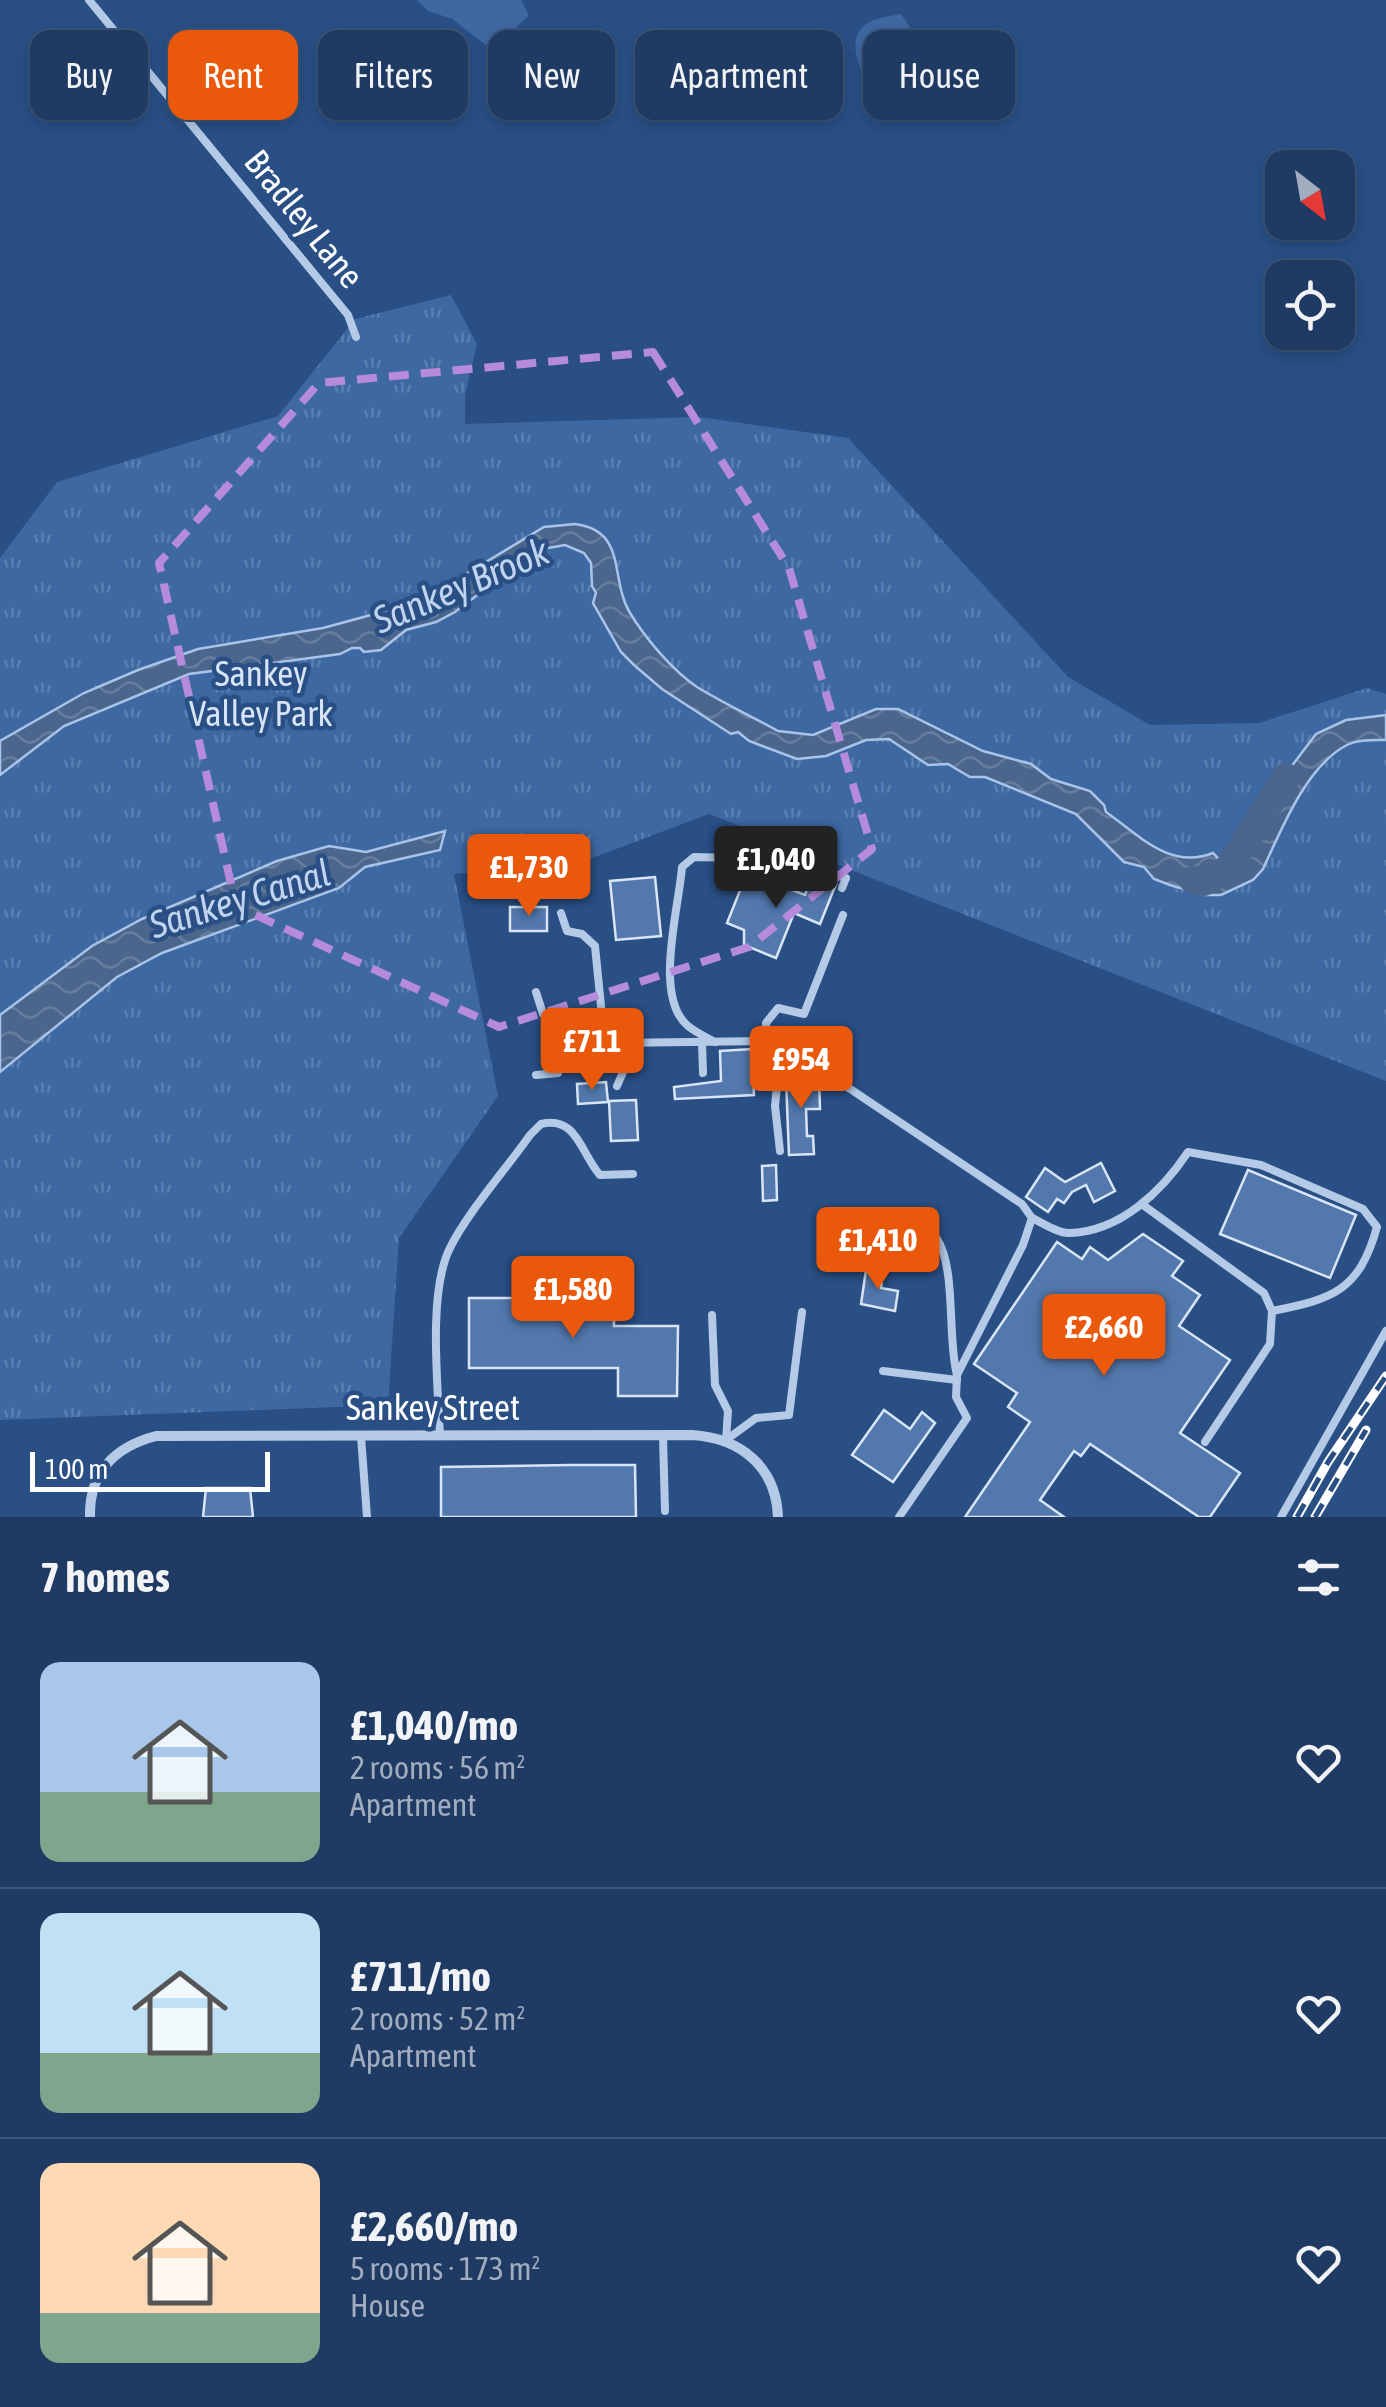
<!DOCTYPE html>
<html lang="en">
<head>
<meta charset="utf-8">
<style>
  body { margin:0; font-family:"Asap Condensed",sans-serif; background:#2c466d; color:#f1f3f6; height:100vh; display:flex; flex-direction:column; font-size:38px; white-space:nowrap }
  * { box-sizing:border-box; margin:0 }
  p { font-size:32px; color:#a1adbf }
  .icon { flex:none; width:55px; height:55px; fill:none; stroke:currentColor; stroke-width:2; stroke-linecap:round; stroke-linejoin:round }
  .map { position:relative; height:1517px; overflow:hidden }
  .sheet { display:flex; flex-direction:column; background:#1f3b64; flex:1 }
  .sheet>* { flex:none }
  .banner { position:absolute; left:30px; top:30px; width:1328px; height:90px; display:flex; gap:20px }
  .needle { width:65px; rotate:149deg }
  .fabs { position:absolute; left:1265px; top:150px; display:grid; gap:20px }
  .fabs a { display:grid; place-items:center; width:90px; height:90px; border-radius:20px; background:#1f3b64; box-shadow:0 5px 15px #0003,0 0 0 2px #3c5578; font-size:50px }
  .scale { position:absolute; left:30px; bottom:25px; width:240px; box-sizing:border-box; padding-left:10px; border:5px solid #fff; border-top:0; font-size:28px; line-height:35px; white-space:nowrap; color:#fff; -webkit-text-stroke:8px #294f85; paint-order:stroke }
  .price { position:absolute; translate:-50% -85px; padding:0 22px; border-radius:10px; background:#ea580c; color:#fff; font-size:32px; line-height:65px; filter:drop-shadow(0 2px 5px #0008) }
  .price::after { content:''; position:absolute; left:50%; top:60px; width:30px; height:22px; margin-left:-15px; background:inherit; clip-path:polygon(0 0,100% 0,50% 100%) }
  .price.selected { background:#222; color:#fff }
  ul { padding:0; list-style:none }
  li { display:flex; align-items:center; gap:30px; height:250px; padding:0 40px }
  li+li { border-top:2px solid #3c5578 }
  li span { display:grid; place-items:center; flex:none; width:280px; height:200px; border-radius:20px; color:#555 }
  li>.icon { margin-inline-start:auto }
  span .icon { width:120px; height:120px; fill:#fffc; stroke-width:1 }
  li b { font-size:42px }
  h2 { display:flex; justify-content:space-between; align-items:center; height:120px; padding:0 40px; font-size:42px }
  .tag { padding:0 35px; border-radius:20px; background:#1f3b64; box-shadow:0 5px 15px #0003,0 0 0 2px #3c5578; font-size:35px; line-height:90px }
  .tag.selected { background:#ea580c; color:#fff }
  .map>svg:first-child { display:block }
  .green { fill:#3e68a2 }
  .park { fill:url(#park-tufts) }
  .water { fill:url(#water-waves); stroke:#a9c4e8; stroke-width:2.5 }
  .lines { fill:none; stroke-linecap:round; stroke-linejoin:round }
  .river { stroke:#4b668c; stroke-width:28 }
  .building { fill:#5278ad; stroke:#d7e5f6; stroke-width:2.5 }
  .service { stroke:#b4cae7; stroke-width:8 }
  .minor { stroke:#b4cae7; stroke-width:10 }
  .rail-casing { stroke:#fff; stroke-width:9 }
  .rail { stroke:#294f85; stroke-width:5; stroke-dasharray:15; stroke-linecap:butt }
  .marked { fill:none; stroke:#b68bdc; stroke-width:8; stroke-dasharray:20 12; stroke-linejoin:round }
  .labels { text-anchor:middle; stroke-width:9; stroke-linejoin:round; paint-order:stroke }
  .street-label { font-size:35px; fill:#fff; stroke:#294f85 }
  .park-label { font-size:35px; fill:#d7e5f6; stroke:#294f85 }
  .water-label { font-size:38px; font-style:italic; fill:#c0d4ef; stroke:#294f85 }
</style>
</head>
<body>
<div class="map">
<svg width="1386" height="1517" viewBox="0 0 1386 1517">
  <defs>
    <pattern id="park-tufts" width="24" height="20" patternUnits="userSpaceOnUse" patternTransform="scale(2.5)"><rect width="24" height="20" fill="#3e68a2"/><path d="M3 7l-1-3M5 7V3M7 7l1-3M15 17l-1-3M17 17v-4M19 17l1-3" fill="none" stroke="#5b7fb0"/></pattern>
    <pattern id="water-waves" width="16" height="10" patternUnits="userSpaceOnUse" patternTransform="scale(2.5)"><rect width="16" height="10" fill="#4b668c"/><path d="M0 5q4-4 8 0t8 0" fill="none" stroke="#667d9d"/></pattern>
  </defs>
  <rect width="100%" height="100%" fill="#294f85"/>
  <g class="green">
    <path d="M 417,0 L 521,0 L 529,15 L 502,41 L 486,45 L 452,19 L 428,11 Z"/>
    <path d="M 901,14 C 927,51 923,54 904,94 L 878,100 C 865,80 839,38 870,22 C 879,17 891,16 901,14 Z"/>
  </g>
  <path class="park" d="M 451,295 L 477,344 L 465,395 L 465,424 L 699,417 L 848,438 L 1068,677 L 1150,725 L 1259,723 L 1367,688 L 1386,694 L 1386,1081 L 709,814 L 579,863 L 454,874 L 498,1096 L 399,1238 L 388,1405 L 0,1420 L 0,558 L 57,482 L 278,416 L 355,319 Z"/>
  <g class="water">
    <path d="M 575,524 C 628,531 609,578 630,613 C 646,639 672,670 697,687 C 723,703 751,716 778,731 L 813,735 L 876,709 L 898,709 L 983,751 L 1031,764 L 1051,779 L 1090,791 L 1104,805 L 1106,812 C 1140,836 1170,870 1213,853 L 1230,871 L 1236,871 L 1251,856 L 1269,796 L 1316,734 L 1346,720 L 1386,715 L 1386,740 C 1373,740 1359,739 1347,745 C 1307,765 1281,830 1263,869 L 1253,880 L 1221,895 L 1204,895 L 1170,885 L 1154,879 L 1144,867 L 1124,862 L 1076,814 L 985,777 L 970,777 L 948,764 L 928,765 L 889,739 L 866,740 L 826,756 L 797,759 L 749,741 L 738,732 L 731,734 L 662,689 L 634,665 L 621,652 L 593,603 L 596,593 L 592,586 L 591,563 L 584,553 L 565,545 L 548,548 L 537,554 L 528,569 L 476,596 L 455,612 L 436,622 L 406,630 L 381,650 L 364,652 L 360,648 L 352,648 L 340,654 L 189,674 L 64,726 L 0,775 L 0,741 L 84,693 L 138,670 L 198,649 L 323,628 L 382,612 L 451,583 L 544,527 Z"/>
    <path d="M 445,831 L 440,850 L 365,867 L 339,888 L 162,953 L 117,977 L 0,1072 L 0,1015 L 92,946 L 142,919 L 277,861 L 329,846 L 366,852 Z"/>
  </g>
  <g class="lines">
    <path class="river" d="M 1193,880 L 1204,882 L 1228,869 L 1286,777"/>
  </g>
  <g class="building">
    <path d="M 747,873 L 805,895 L 812,876 L 836,884 L 820,924 L 794,913 L 776,958 L 744,945 L 744,930 L 727,923 Z"/>
    <path d="M 655,877 L 661,936 L 616,940 L 610,881 Z"/>
    <rect x="510" y="907" width="37" height="24"/>
    <path d="M 752,1049 L 754,1095 L 675,1099 L 674,1087 L 721,1081 L 720,1051 Z"/>
    <path d="M 812,1072 L 819,1077 L 820,1109 L 806,1109 L 807,1136 L 813,1136 L 814,1154 L 789,1155 L 786,1080 L 796,1080 L 795,1073 Z"/>
    <path d="M 606,1082 L 608,1102 L 578,1104 L 577,1084 Z"/>
    <path d="M 636,1100 L 638,1140 L 611,1141 L 609,1101 Z"/>
    <path d="M 1101,1163 L 1115,1191 L 1094,1202 L 1086,1185 L 1072,1192 L 1064,1203 L 1057,1199 L 1048,1212 L 1026,1197 L 1045,1168 L 1065,1182 Z"/>
    <path d="M 776,1165 L 777,1200 L 763,1201 L 762,1166 Z"/>
    <path d="M 1248,1170 L 1356,1215 L 1330,1278 L 1220,1234 Z"/>
    <path d="M 1143,1234 L 1183,1261 L 1172,1276 L 1200,1295 L 1179,1326 L 1230,1360 L 1180,1433 L 1240,1473 L 1210,1517 L 1199,1517 L 1090,1444 L 1081,1456 L 1074,1451 L 1040,1500 L 1064,1517 L 965,1517 L 1030,1422 L 1008,1407 L 1017,1393 L 974,1364 L 1057,1242 L 1082,1259 L 1090,1247 L 1108,1260 Z"/>
    <path d="M 866,1270 L 883,1272 L 881,1288 L 898,1291 L 895,1311 L 861,1304 Z"/>
    <path d="M 469,1298 L 614,1298 L 614,1326 L 678,1326 L 677,1396 L 618,1396 L 618,1368 L 469,1368 Z"/>
    <path d="M 884,1410 L 910,1429 L 922,1412 L 935,1423 L 893,1482 L 852,1455 Z"/>
    <path d="M 570,1465 L 635,1465 L 636,1517 L 441,1517 L 441,1467 Z"/>
    <path d="M 206,1488 L 250,1488 L 253,1517 L 203,1517 Z"/>
  </g>
  <g class="lines">
    <g class="service">
      <path d="M 89,0 L 348,315 L 356,337"/>
      <path d="M 561,913 L 567,931 L 582,934 L 595,946 L 603,1026 L 614,1043 L 767,1041"/>
      <path d="M 843,915 L 804,1014 L 778,1008 L 766,1023 L 767,1041 L 795,1052 L 1022,1204 L 1032,1218 L 1023,1245 L 957,1375 L 956,1397 L 967,1418 L 899,1517"/>
      <path d="M 536,992 L 543,1014 L 553,1023 L 605,1031"/>
      <path d="M 702,1042 L 703,1073"/>
      <path d="M 715,1042 C 706,1037 695,1032 688,1026 C 653,997 679,908 682,867 L 694,857 C 746,858 796,861 846,878 L 842,888"/>
      <path d="M 536,1075 L 558,1073 L 557,1046 L 614,1043"/>
      <path d="M 617,1086 L 624,1070 L 622,1044"/>
      <path d="M 780,1151 L 775,1106 L 781,1046"/>
      <path d="M 1143,1205 L 1264,1293 L 1272,1311 L 1270,1344 L 1205,1442"/>
      <path d="M 1032,1218 C 1043,1223 1057,1233 1069,1233 C 1120,1232 1162,1191 1188,1152 L 1261,1165 L 1363,1209 L 1377,1227 C 1359,1291 1333,1299 1272,1311"/>
      <path d="M 860,1239 C 975,1177 941,1315 957,1375"/>
      <path d="M 712,1315 L 715,1385 L 728,1411 L 726,1440"/>
      <path d="M 883,1371 L 957,1380"/>
      <path d="M 361,1436 L 367,1517"/>
      <path d="M 440,1436 C 438,1385 428,1295 449,1250 C 466,1214 507,1168 530,1135 L 541,1124 C 577,1115 581,1154 600,1175 L 633,1174"/>
      <path d="M 663,1436 L 665,1511"/>
      <path d="M 726,1440 L 756,1418 L 789,1415 L 802,1312"/>
      <path d="M 1281,1517 L 1386,1331"/>
    </g>
    <path class="minor" d="M 90,1517 C 89,1473 114,1447 156,1436 L 692,1435 C 740,1438 776,1466 778,1517"/>
    <g class="rail-casing">
      <g id="rail">
        <path d="M 1297,1517 L 1328,1462 L 1386,1376"/>
        <path d="M 1315,1517 L 1366,1430"/>
      </g>
    </g>
    <use href="#rail" class="rail"/>
  </g>
  <path class="marked" d="M 653,352 L 789,568 L 872,849 L 749,947 L 499,1027 L 236,906 L 159,563 L 319,383 Z"/>
  <g class="labels">
    <g class="street-label">
      <text transform="translate(304 219) rotate(51)" y="12">Bradley Lane</text>
      <text x="433" y="1420">Sankey Street</text>
    </g>
    <g class="park-label">
      <text x="261" y="686">Sankey<tspan x="261" dy="40">Valley Park</tspan></text>
    </g>
    <g class="water-label">
      <text transform="translate(461 586) rotate(-23)" y="13">Sankey Brook</text>
      <text transform="translate(240 899) rotate(-17)" y="13">Sankey Canal</text>
    </g>
  </g>
</svg>
<div class="fabs">
<a><svg class="needle" viewBox="-14 -14 28 28"><path d="M0-13l5 13h-10z" fill="#e53935"/><path d="M0 13l5-13h-10z" fill="#a1adbf"/></svg></a>
<a><svg class="icon" aria-label="locate" viewBox="0 0 24 24"><circle cx="12" cy="12" r="6"/><path d="M12 2v4M12 18v4M2 12h4M18 12h4"/></svg></a>
</div>
<div class="scale">100 m</div>
<b class="price selected" style="left:776px;top:911px">£1,040</b>
<b class="price" style="left:529px;top:919px">£1,730</b>
<b class="price" style="left:592px;top:1093px">£711</b>
<b class="price" style="left:801px;top:1111px">£954</b>
<b class="price" style="left:878px;top:1292px">£1,410</b>
<b class="price" style="left:573px;top:1341px">£1,580</b>
<b class="price" style="left:1104px;top:1379px">£2,660</b>
<div class="banner">
<a class="tag">Buy</a>
<a class="tag selected">Rent</a>
<a class="tag">Filters</a>
<a class="tag">New</a>
<a class="tag">Apartment</a>
<a class="tag">House</a>
</div>
</div>
<section class="sheet">
<h2>7 homes<svg class="icon" aria-label="filters" viewBox="0 0 24 24"><path d="M4 7h16M4 17h16"/><circle cx="9" cy="7" r="2"/><circle cx="15" cy="17" r="2"/></svg></h2>
<ul>
<li><span style="background:linear-gradient(#a9c7e8 65%,#7fa58c 0)"><svg class="icon" aria-label="home" viewBox="0 0 24 24"><path d="M3 11l9-7 9 7M6 9v11h12V9"/></svg></span><div><b>£1,040/mo</b><p>2 rooms · 56 m²</p><p>Apartment</p></div><svg class="icon" aria-label="heart" viewBox="0 0 24 24"><path d="M12 20l-8-8c-3-5 5-10 8-4 3-6 11-1 8 4z"/></svg></li>
<li><span style="background:linear-gradient(#bfe0f5 70%,#7fa58c 0)"><svg class="icon" aria-label="home" viewBox="0 0 24 24"><path d="M3 11l9-7 9 7M6 9v11h12V9"/></svg></span><div><b>£711/mo</b><p>2 rooms · 52 m²</p><p>Apartment</p></div><svg class="icon" aria-label="heart" viewBox="0 0 24 24"><path d="M12 20l-8-8c-3-5 5-10 8-4 3-6 11-1 8 4z"/></svg></li>
<li><span style="background:linear-gradient(#ffd9b3 75%,#7fa58c 0)"><svg class="icon" aria-label="home" viewBox="0 0 24 24"><path d="M3 11l9-7 9 7M6 9v11h12V9"/></svg></span><div><b>£2,660/mo</b><p>5 rooms · 173 m²</p><p>House</p></div><svg class="icon" aria-label="heart" viewBox="0 0 24 24"><path d="M12 20l-8-8c-3-5 5-10 8-4 3-6 11-1 8 4z"/></svg></li>
</ul>
</section>
</body>
</html>
